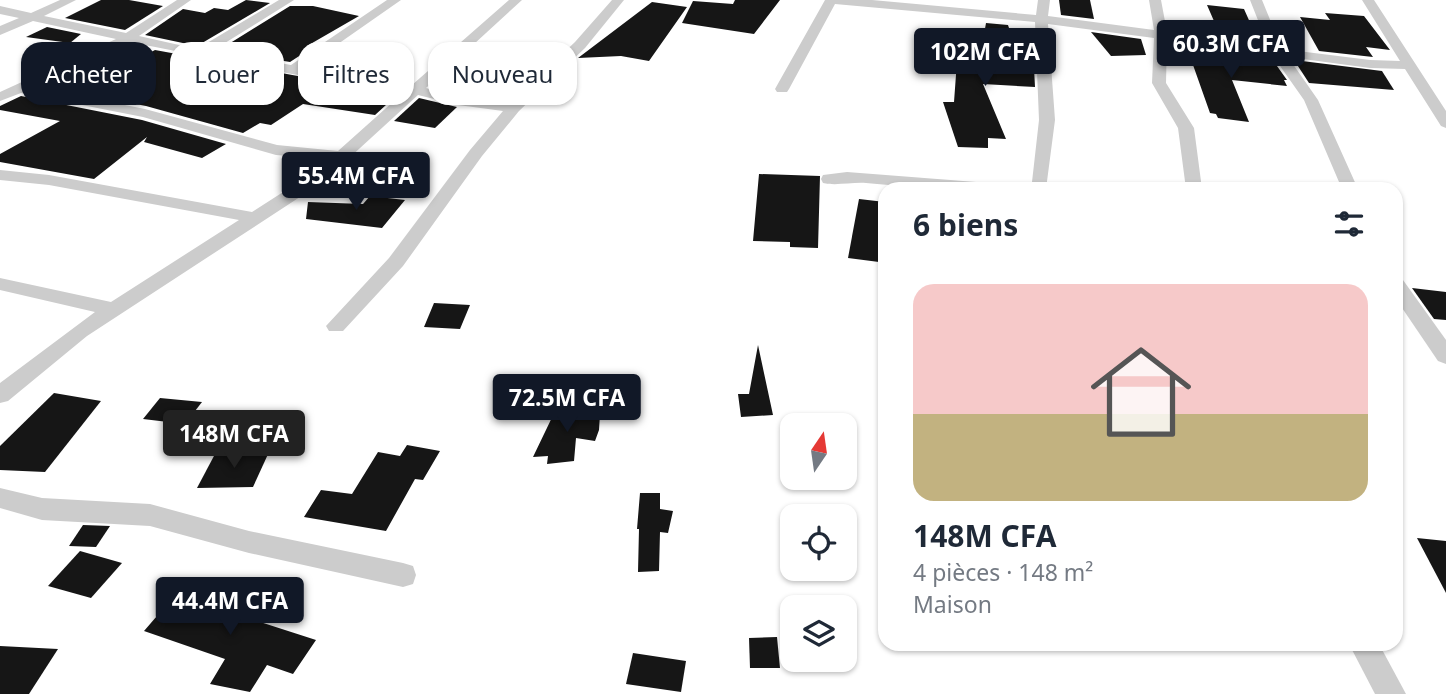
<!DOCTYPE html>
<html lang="fr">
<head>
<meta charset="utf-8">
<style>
  body { margin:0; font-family:"Noto Sans",sans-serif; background:#f6f6f7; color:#1f2937; height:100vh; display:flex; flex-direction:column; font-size:26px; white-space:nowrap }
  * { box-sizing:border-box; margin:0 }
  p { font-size:23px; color:#747a83 }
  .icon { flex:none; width:38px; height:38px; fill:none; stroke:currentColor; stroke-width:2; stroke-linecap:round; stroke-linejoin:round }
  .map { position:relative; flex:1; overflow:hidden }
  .drawer { position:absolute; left:878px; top:182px; width:525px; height:469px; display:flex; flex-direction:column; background:#fff; border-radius:21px; box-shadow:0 2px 5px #0004 }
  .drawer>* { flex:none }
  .guide { position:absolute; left:21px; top:42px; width:665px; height:63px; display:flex; gap:14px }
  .needle { width:46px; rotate:13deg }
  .tools { position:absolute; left:780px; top:413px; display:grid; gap:14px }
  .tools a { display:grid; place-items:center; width:77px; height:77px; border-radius:14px; background:#fff; box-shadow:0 2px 5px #0004; font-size:35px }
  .price { position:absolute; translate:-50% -60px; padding:0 16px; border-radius:7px; background:#111827; color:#fff; font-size:23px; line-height:46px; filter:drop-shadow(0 2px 4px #0008) }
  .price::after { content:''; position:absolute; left:50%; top:42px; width:21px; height:16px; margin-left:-10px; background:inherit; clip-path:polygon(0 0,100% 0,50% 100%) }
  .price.current { background:#222; color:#fff }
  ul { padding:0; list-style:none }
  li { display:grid; align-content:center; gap:14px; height:371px; padding:0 35px }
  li+li { border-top:2px solid #e0e1e3 }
  li span { display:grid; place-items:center; height:217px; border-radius:21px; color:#555 }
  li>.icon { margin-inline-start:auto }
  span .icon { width:126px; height:126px; fill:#fffc; stroke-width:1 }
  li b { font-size:30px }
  h2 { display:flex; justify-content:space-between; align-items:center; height:84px; padding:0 35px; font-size:30px }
  .chip { padding:0 24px; border-radius:21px; background:#fff; box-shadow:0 2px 5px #0004; font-size:24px; line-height:63px }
  .chip.current { background:#111827; color:#fff }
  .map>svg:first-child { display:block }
  .building { fill:#161616 }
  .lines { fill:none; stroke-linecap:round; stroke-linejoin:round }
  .minor { fill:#ccc; fill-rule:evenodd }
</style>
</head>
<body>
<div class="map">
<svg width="1446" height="694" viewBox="0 0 1446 694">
  <rect width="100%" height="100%" fill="#fff"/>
  <g class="building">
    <path d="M 101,0 L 129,0 L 163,6 L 125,30 L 65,18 Z"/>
    <path d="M 246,0 L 270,3 L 197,46 L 145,35 L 183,9 L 205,13 L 214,8 L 228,10 Z"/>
    <path d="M 735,0 L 780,0 L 754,34 L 682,23 L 693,1 L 733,4 Z"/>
    <path d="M 1059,0 L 1090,0 L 1094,19 L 1061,15 Z"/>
    <path d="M 652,2 L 687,7 L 649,61 L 621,56 L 578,58 Z"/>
    <path d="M 1207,5 L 1244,9 L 1260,45 L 1241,44 L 1187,33 L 1184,24 L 1217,28 Z"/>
    <path d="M 290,6 L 313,6 L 359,16 L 307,46 L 313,47 L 290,62 L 219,50 Z"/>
    <path d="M 1325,13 L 1364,16 L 1390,50 L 1366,47 L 1373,57 L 1319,51 L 1300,17 L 1330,20 Z"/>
    <path d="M 986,23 L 1008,25 L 1022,67 L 1034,68 L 1035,87 L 983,84 L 1006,139 L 988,138 L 988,148 L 958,147 L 943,102 L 954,102 L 957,61 L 979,63 Z"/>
    <path d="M 47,27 L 81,34 L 70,43 L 26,37 Z"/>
    <path d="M 1091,32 L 1141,39 L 1146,55 L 1111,56 Z"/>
    <path d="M 1187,48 L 1240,58 L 1272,59 L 1287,80 L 1284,80 L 1287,86 L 1232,80 L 1249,122 L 1218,118 L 1216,114 L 1210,113 Z"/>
    <path d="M 155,50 L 358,87 L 356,88 L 398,94 L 375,115 L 303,104 L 271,125 L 260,123 L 243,133 L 146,106 L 42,86 L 66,75 L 97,81 Z"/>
    <path d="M 334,50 L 395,58 L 372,76 L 312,65 Z"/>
    <path d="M 1294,60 L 1382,71 L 1394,90 L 1309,83 Z"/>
    <path d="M 457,70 L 492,75 L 470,96 L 435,88 Z"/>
    <path d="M 21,96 L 142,120 L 226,144 L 202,158 L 144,142 L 147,137 L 94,179 L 0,162 L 0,154 L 60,121 L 0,110 L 0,106 Z"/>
    <path d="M 419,98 L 457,107 L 435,128 L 394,121 Z"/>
    <path d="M 759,174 L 820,176 L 818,248 L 790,247 L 790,242 L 753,241 Z"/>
    <path d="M 370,196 L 405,200 L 382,228 L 306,219 L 308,202 L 363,204 Z"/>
    <path d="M 859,199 L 885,202 L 879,262 L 848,258 Z"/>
    <path d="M 1412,288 L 1446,292 L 1446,320 L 1434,319 Z"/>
    <path d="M 434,303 L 470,305 L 460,329 L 424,327 Z"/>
    <path d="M 758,345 L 773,415 L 741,417 L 738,394 L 749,394 Z"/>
    <path d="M 54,393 L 101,401 L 45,472 L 0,470 L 0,446 Z"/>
    <path d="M 160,398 L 202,402 L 185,424 L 143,419 Z"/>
    <path d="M 557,407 L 600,414 L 599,430 L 595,441 L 576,438 L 574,461 L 547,464 L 548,456 L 533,457 Z"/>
    <path d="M 407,445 L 440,451 L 423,480 L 415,479 L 386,531 L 304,517 L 321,490 L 352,494 L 378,452 L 400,456 Z"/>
    <path d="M 269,452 L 253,487 L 197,488 L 215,454 Z"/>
    <path d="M 640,493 L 660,493 L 660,509 L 673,511 L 668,533 L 660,532 L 659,571 L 638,572 L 639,529 L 637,529 Z"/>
    <path d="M 83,525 L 110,526 L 96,547 L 69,546 Z"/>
    <path d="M 1417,538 L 1446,541 L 1446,593 Z"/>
    <path d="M 80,551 L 122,563 L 91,598 L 48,586 Z"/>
    <path d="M 182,587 L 223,600 L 229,593 L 257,601 L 245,617 L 316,640 L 293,674 L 267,665 L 250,692 L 210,684 L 225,659 L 144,631 Z"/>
    <path d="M 777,637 L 780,668 L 750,668 L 749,638 Z"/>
    <path d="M 0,646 L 58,649 L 29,694 L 0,694 Z"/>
    <path d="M 633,653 L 686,661 L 681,692 L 626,684 Z"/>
  </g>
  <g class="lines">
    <g class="minor">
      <path d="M 60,0 L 76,0 L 44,16 L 126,33 L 177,0 L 191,0 L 139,36 L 197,49 L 279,0 L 294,0 L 212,51 L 291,65 L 387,0 L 401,0 L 305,67 L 412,85 L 509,0 L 522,0 L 426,88 L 458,97 L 511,103 L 575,42 L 612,0 L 624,0 L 585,48 L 519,111 L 482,156 L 403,266 L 343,331 L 329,331 L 326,326 L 389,258 L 470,150 L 503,111 L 458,105 L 418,95 L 348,159 L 306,193 L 87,336 L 8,401 L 0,403 L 0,383 L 95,312 L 0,290 L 0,278 L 111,302 L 239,220 L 49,185 L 0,180 L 0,170 L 49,175 L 252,212 L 294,185 L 327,159 L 276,155 L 143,117 L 21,93 L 0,101 L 0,92 L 116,39 L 33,21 L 0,35 L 0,26 L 19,18 L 0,14 L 0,6 L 31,13 ZM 130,42 L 292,74 L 404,92 L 338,151 L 277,145 L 145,109 L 34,87 Z"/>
      <path d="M 825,0 L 872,0 L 1036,15 L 1038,0 L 1050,0 L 1048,16 L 1154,30 L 1149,0 L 1161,0 L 1167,32 L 1241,47 L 1269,48 L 1250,0 L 1262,0 L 1282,49 L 1370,60 L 1400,61 L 1362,0 L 1374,0 L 1446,111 L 1446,128 L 1441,126 L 1405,69 L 1370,68 L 1288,57 L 1318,100 L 1358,189 L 1342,189 L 1304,100 L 1273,56 L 1241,55 L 1167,40 L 1166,83 L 1194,128 L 1202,189 L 1186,189 L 1178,128 L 1152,83 L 1154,38 L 1048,24 L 1055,120 L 1046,189 C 987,193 926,188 866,183 C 852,182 836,186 823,183 L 821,179 L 823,175 L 847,172 L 989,183 L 1032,182 L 1039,120 L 1035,22 L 835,4 L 789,89 L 787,92 L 777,92 L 775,89 Z"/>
      <path d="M 1396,278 L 1403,280 L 1446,340 L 1446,364 L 1438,361 L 1396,299 Z"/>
      <path d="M 0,488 L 42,498 L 150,504 L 249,531 L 403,563 L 413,566 L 416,575 L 413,584 L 403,587 L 249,553 L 150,526 L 42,520 L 0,508 Z"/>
      <path d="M 1349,644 L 1379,644 L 1406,694 L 1375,694 Z"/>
    </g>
  </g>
</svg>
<div class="tools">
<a><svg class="needle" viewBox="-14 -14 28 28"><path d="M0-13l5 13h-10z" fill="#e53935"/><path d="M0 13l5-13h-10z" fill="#747a83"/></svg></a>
<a><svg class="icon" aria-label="locate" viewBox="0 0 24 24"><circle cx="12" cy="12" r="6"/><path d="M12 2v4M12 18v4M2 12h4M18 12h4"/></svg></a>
<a><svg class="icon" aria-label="layers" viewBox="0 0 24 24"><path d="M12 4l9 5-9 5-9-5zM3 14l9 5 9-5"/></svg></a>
</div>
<b class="price" style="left:1231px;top:80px">60.3M CFA</b>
<b class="price" style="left:985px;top:88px">102M CFA</b>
<b class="price" style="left:356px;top:212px">55.4M CFA</b>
<b class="price" style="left:567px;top:434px">72.5M CFA</b>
<b class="price current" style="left:234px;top:470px">148M CFA</b>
<b class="price" style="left:230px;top:637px">44.4M CFA</b>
<div class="guide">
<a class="chip current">Acheter</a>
<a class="chip">Louer</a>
<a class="chip">Filtres</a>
<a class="chip">Nouveau</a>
</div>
<section class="drawer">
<h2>6 biens<svg class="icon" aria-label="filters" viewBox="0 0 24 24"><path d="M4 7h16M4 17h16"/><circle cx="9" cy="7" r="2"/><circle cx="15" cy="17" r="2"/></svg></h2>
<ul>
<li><span style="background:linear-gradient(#f6c9c9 60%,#c2b280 0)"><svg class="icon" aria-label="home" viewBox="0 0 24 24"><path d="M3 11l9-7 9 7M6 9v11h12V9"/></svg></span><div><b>148M CFA</b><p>4 pièces · 148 m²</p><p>Maison</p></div></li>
</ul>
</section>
</div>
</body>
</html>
